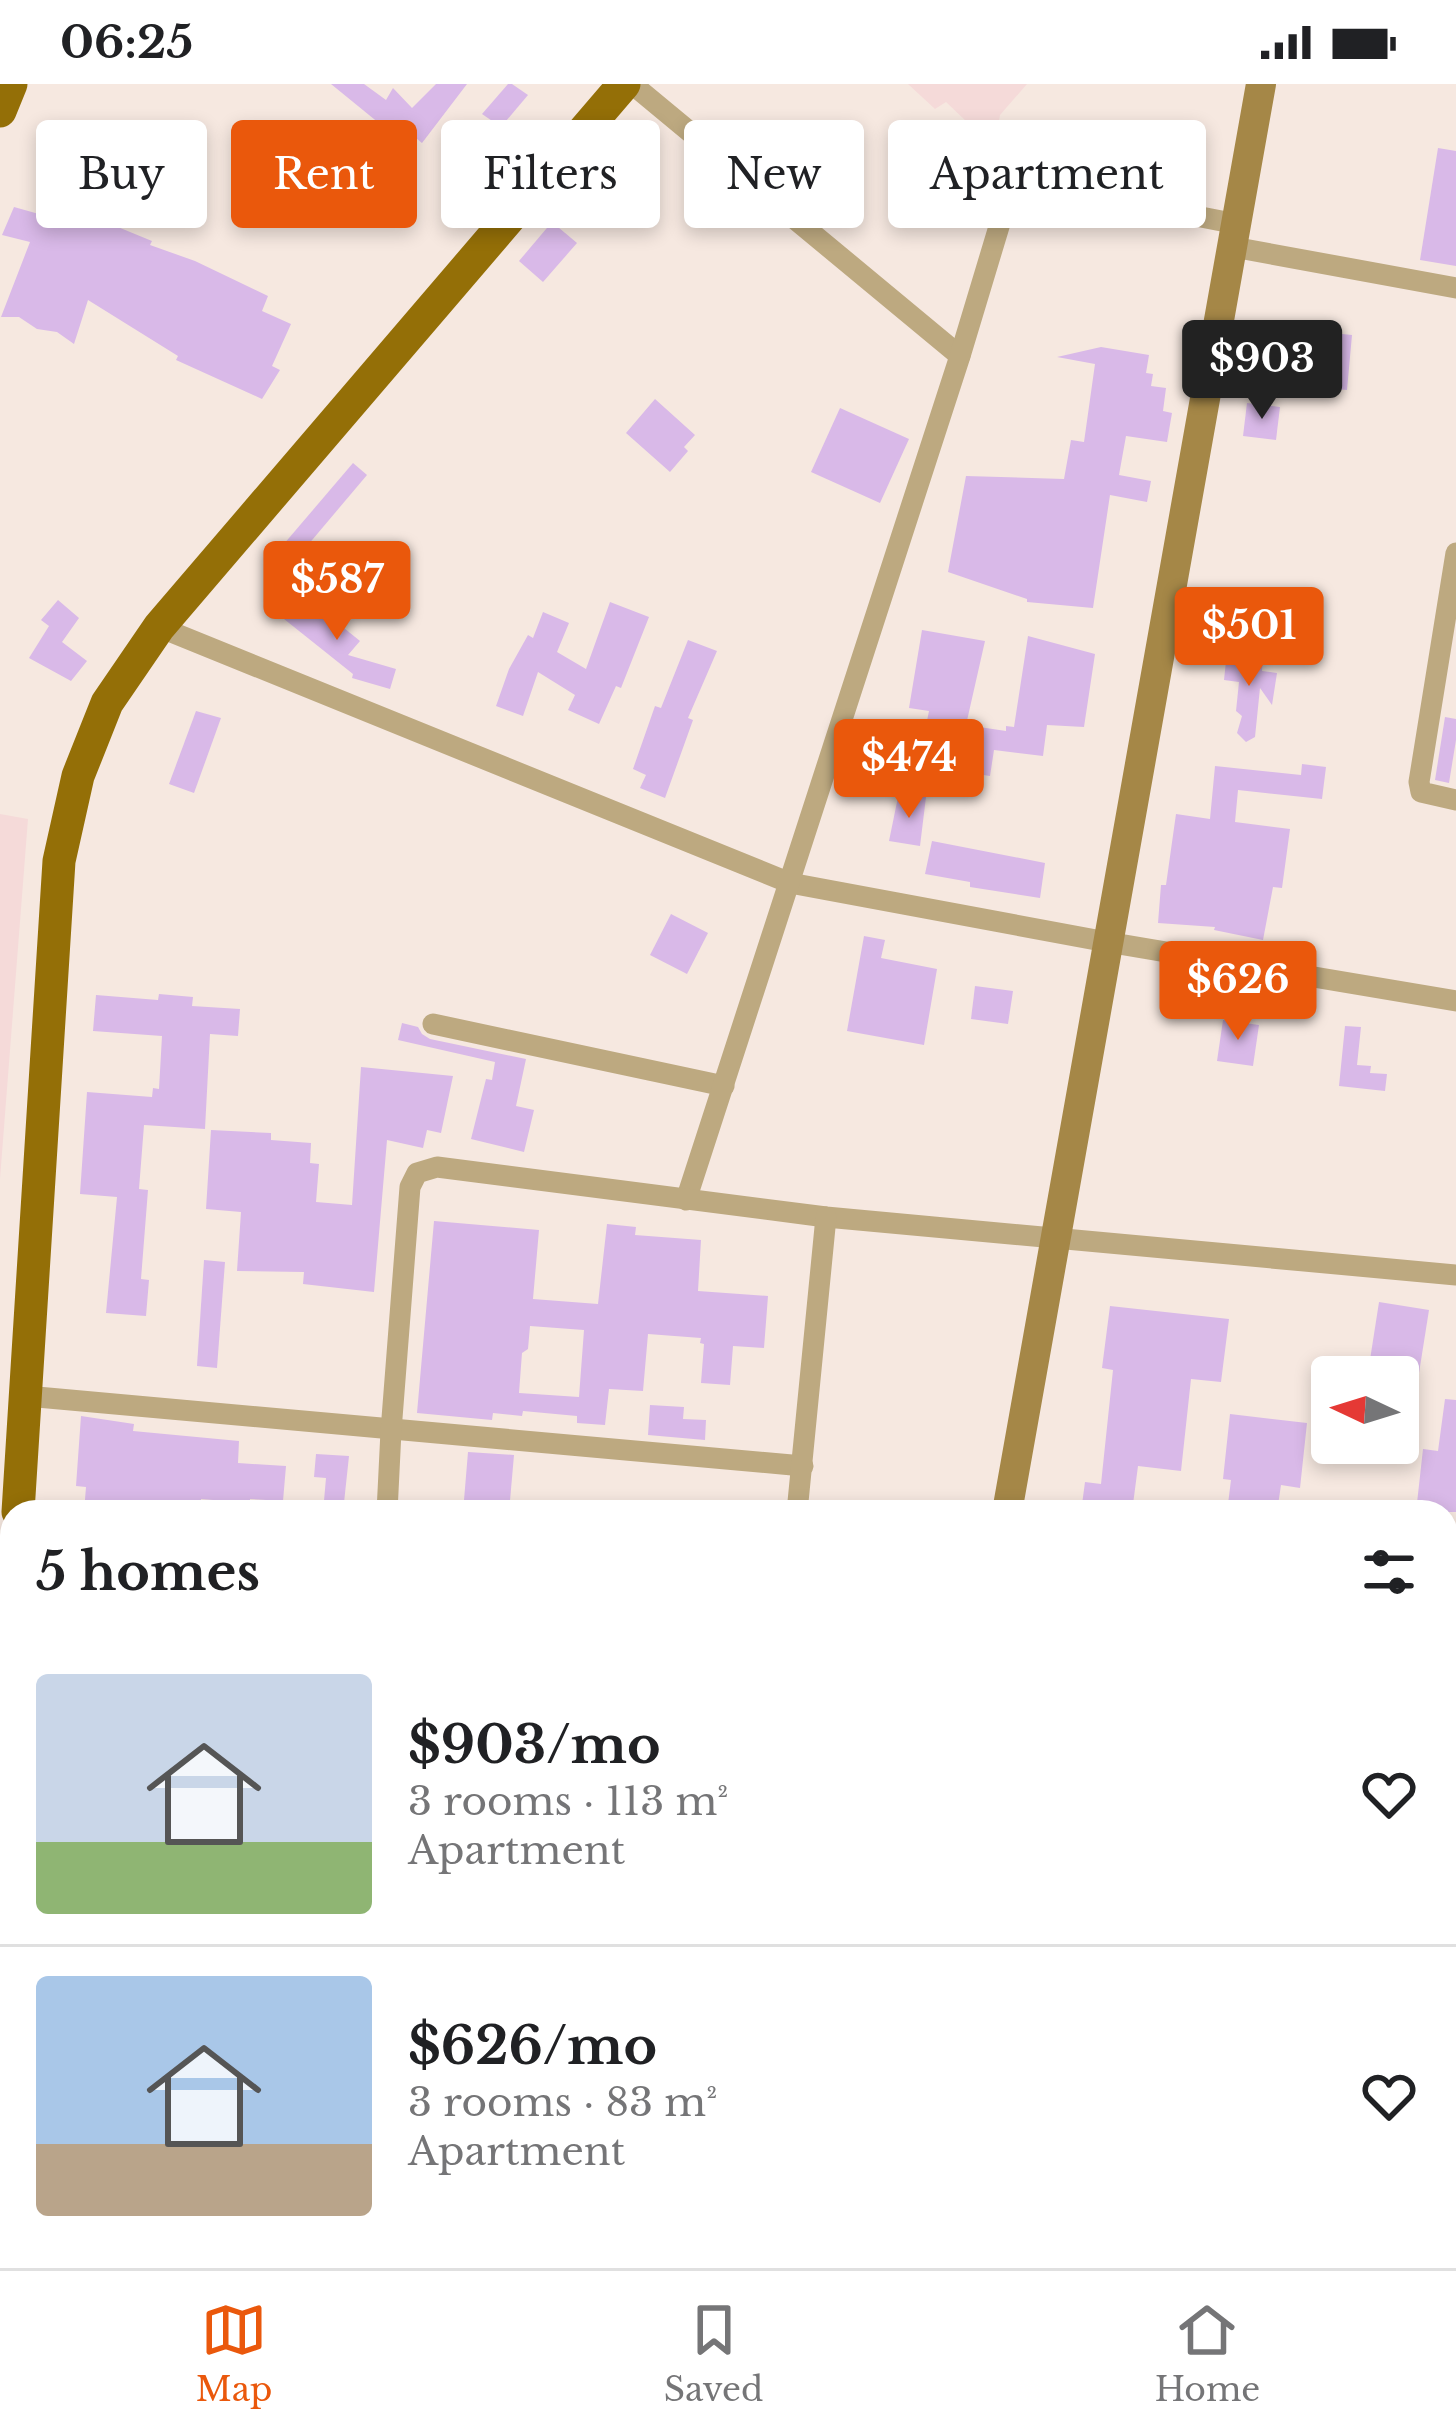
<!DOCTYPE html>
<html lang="en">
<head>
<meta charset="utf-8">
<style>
  body { margin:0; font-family:"Libre Baskerville",serif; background:#f6f6f6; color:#202124; height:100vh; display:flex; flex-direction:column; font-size:45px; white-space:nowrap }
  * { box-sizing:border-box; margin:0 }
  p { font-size:39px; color:#757577 }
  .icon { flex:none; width:66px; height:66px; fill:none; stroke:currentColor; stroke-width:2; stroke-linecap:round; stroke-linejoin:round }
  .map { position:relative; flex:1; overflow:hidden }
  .side { position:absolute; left:0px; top:1416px; width:1458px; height:768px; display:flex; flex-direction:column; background:#fff; border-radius:36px 36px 0 0; box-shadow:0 6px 18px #0003 }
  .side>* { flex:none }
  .top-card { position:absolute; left:36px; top:36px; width:1386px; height:108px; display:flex; gap:24px }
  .needle { width:78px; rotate:274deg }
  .controls { position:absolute; left:1311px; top:1272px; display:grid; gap:24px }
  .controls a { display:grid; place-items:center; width:108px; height:108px; border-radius:12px; background:#fff; box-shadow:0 6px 18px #0003; font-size:60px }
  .price { position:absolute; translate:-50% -102px; padding:0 27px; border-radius:12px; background:#ea580c; color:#fff; font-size:39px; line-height:78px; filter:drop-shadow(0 3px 6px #0008) }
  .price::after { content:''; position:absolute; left:50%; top:72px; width:36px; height:27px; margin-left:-18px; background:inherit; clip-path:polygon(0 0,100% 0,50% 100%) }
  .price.selected { background:#222; color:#fff }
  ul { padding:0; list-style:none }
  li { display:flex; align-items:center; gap:36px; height:300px; padding:0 36px }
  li+li { border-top:3px solid #e0e0e0 }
  li span { display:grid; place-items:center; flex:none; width:336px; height:240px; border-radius:12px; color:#555 }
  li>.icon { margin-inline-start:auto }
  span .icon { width:144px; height:144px; fill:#fffc; stroke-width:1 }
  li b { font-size:51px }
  h2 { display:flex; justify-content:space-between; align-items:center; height:144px; padding:0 36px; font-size:51px }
  .pill { padding:0 42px; border-radius:12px; background:#fff; box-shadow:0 6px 18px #0003; font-size:42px; line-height:108px }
  .pill.selected { background:#ea580c; color:#fff }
  .status { display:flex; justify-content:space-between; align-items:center; height:84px; padding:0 60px; background:#fff; direction:ltr }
  .status svg { height:33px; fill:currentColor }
  .tab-bar { display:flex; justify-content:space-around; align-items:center; height:168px; border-top:3px solid #e0e0e0; background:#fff; font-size:33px; color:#757577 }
  .tab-bar a { display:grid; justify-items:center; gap:6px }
  .tab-bar .selected { color:#ea580c }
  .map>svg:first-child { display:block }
  .medical { fill:#f5dad9 }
  .building { fill:#d9b9e8; fill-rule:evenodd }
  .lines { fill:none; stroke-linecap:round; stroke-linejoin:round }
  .street { stroke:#bda980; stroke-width:21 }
  .secondary { stroke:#a58747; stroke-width:30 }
  .primary { stroke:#946f07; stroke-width:33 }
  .highway { stroke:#775e26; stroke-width:36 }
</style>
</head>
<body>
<div class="status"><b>06:25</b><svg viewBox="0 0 49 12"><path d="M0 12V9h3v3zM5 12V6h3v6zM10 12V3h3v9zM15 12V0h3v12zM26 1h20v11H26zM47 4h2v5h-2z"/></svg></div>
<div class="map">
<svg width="1456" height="2184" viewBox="0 0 1456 2184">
  <rect width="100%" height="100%" fill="#f6e8e0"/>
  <g class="medical">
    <path d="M 908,0 L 1027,0 L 1000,31 L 997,49 L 967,38 L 946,18 L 935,25 Z"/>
    <path d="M 0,730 L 28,735 L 0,1095 Z"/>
  </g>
  <g class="building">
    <path d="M 331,0 L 364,0 L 386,16 L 393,4 L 412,24 L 436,0 L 467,0 L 422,59 L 405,45 L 396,53 Z"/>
    <path d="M 508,0 L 512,0 L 528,11 L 501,43 L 482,30 Z"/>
    <path d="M 1438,64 L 1456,67 L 1456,182 L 1420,176 Z"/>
    <path d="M 52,116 L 152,157 L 150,161 L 195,177 L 268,212 L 262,227 L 291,240 L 272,282 L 280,286 L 262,315 L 176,276 L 178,272 L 88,216 L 74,260 L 57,248 L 37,245 L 19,233 L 1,233 L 30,158 L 2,151 L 14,123 L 46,132 Z"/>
    <path d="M 552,138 L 577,159 L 543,198 L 519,177 Z"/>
    <path d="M 1284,244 L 1352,251 L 1347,306 L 1279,300 Z"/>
    <path d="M 1101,263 L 1149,271 L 1146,289 L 1153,290 L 1151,302 L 1166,304 L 1163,327 L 1172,329 L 1167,358 L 1126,352 L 1119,391 L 1151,397 L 1147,418 L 1110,411 L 1093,524 L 1027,518 L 1027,515 L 948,488 L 966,392 L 1064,395 L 1071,356 L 1084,358 L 1095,280 L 1057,273 Z"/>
    <path d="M 655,315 L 695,351 L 684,363 L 688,367 L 670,388 L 626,349 Z"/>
    <path d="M 1247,319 L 1280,323 L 1276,356 L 1243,352 Z"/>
    <path d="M 840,324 L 909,355 L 880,419 L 811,388 Z"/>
    <path d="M 353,379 L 367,391 L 280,494 L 266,481 Z"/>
    <path d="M 303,511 L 360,557 L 348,571 L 396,585 L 390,605 L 352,594 L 353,590 L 284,535 Z"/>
    <path d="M 58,516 L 79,534 L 62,558 L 87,577 L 71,597 L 29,574 L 49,542 L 41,536 Z"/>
    <path d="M 610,518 L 649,533 L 621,604 L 616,602 L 599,640 L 568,626 L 575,611 L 538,588 L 523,632 L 496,622 L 509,585 L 528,551 L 533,554 L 543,528 L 569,539 L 557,568 L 586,585 Z"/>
    <path d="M 922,546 L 985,557 L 966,641 L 1006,647 L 1006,642 L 1014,643 L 1028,552 L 1095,570 L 1084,643 L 1047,641 L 1043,672 L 994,666 L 990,692 L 918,681 L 929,627 L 909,624 Z"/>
    <path d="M 688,556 L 717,567 L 688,634 L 693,636 L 665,714 L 640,704 L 646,691 L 633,685 L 655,622 L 661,624 Z"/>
    <path d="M 1227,568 L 1263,572 L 1262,587 L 1277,589 L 1272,621 L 1260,604 L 1255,653 L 1246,658 L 1237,649 L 1242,632 L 1236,627 L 1239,598 L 1224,596 Z"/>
    <path d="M 196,627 L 221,634 L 194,709 L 169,700 Z"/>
    <path d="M 1445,633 L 1456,635 L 1456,656 L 1449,699 L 1435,696 Z"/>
    <path d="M 1302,680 L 1326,683 L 1322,715 L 1238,706 L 1235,738 L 1290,745 L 1282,804 L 1273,803 L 1263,856 L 1214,846 L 1215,843 L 1158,839 L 1161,801 L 1166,801 L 1176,730 L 1210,735 L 1215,682 L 1301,691 Z"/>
    <path d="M 910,711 L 926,713 L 920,762 L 889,757 L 898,713 L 909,714 Z"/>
    <path d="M 932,757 L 1045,779 L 1040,814 L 970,803 L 970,798 L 925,790 Z"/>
    <path d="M 671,830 L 708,849 L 687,890 L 650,871 Z"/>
    <path d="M 864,852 L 885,856 L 881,874 L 937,885 L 924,961 L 847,947 Z"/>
    <path d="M 975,902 L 1013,907 L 1008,940 L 971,935 Z"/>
    <path d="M 159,910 L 193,913 L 192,922 L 240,925 L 238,952 L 210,950 L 205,1045 L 144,1041 L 139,1105 L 148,1106 L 141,1195 L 149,1196 L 146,1232 L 106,1229 L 117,1113 L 80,1110 L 87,1008 L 152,1013 L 153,1004 L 159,1005 L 162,952 L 93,947 L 96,911 L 158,916 Z"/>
    <path d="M 1223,936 L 1259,941 L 1253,982 L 1217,977 Z"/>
    <path d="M 402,939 L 418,943 L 422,950 L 430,955 L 526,975 L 516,1022 L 534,1026 L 524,1068 L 471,1055 L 486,995 L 492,996 L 495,978 L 398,956 Z"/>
    <path d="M 1345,942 L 1361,943 L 1357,981 L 1371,982 L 1370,989 L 1387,990 L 1385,1007 L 1339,1002 Z"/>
    <path d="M 361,983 L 453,992 L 441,1049 L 427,1046 L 423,1064 L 387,1056 L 374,1208 L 303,1200 L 304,1188 L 237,1187 L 241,1128 L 206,1125 L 211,1046 L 271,1049 L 271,1056 L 311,1059 L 310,1079 L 319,1080 L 316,1118 L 352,1121 Z"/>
    <path d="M 434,1137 L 539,1146 L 533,1215 L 598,1220 L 607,1140 L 636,1143 L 635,1151 L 701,1156 L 698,1207 L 768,1212 L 764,1264 L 733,1262 L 730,1301 L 701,1299 L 704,1260 L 700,1259 L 701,1254 L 648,1250 L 643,1307 L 609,1305 L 605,1341 L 577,1339 L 577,1332 L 523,1327 L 522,1332 L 493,1329 L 492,1336 L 417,1329 ZM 530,1242 L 584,1246 L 579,1313 L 519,1309 L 522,1269 L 528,1265 Z"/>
    <path d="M 204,1176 L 225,1178 L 217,1284 L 197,1282 Z"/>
    <path d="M 1379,1218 L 1429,1226 L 1419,1289 L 1369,1282 Z"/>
    <path d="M 1110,1222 L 1229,1235 L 1221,1298 L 1191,1295 L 1181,1387 L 1138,1382 L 1132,1428 L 1081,1428 L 1085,1398 L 1101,1400 L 1113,1286 L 1102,1284 Z"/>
    <path d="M 1445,1315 L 1456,1316 L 1456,1428 L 1416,1428 L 1423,1365 L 1438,1367 Z"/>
    <path d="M 650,1321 L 684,1323 L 683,1335 L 706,1336 L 705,1356 L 648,1351 Z"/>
    <path d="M 1230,1330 L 1307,1339 L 1300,1404 L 1281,1401 L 1277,1428 L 1227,1428 L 1231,1396 L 1223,1395 Z"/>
    <path d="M 81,1332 L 134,1340 L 133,1347 L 239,1357 L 238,1379 L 286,1382 L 283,1417 L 250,1415 L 250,1419 L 201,1415 L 200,1428 L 84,1428 L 86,1403 L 76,1402 Z"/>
    <path d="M 468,1368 L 514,1371 L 509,1428 L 463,1428 Z"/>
    <path d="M 316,1370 L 349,1372 L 343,1428 L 323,1428 L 326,1394 L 314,1393 Z"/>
  </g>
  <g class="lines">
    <g class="street">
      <path d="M 632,0 L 960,272"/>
      <path d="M 1233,163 L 1456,204"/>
      <path d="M 1456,469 L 1419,698 L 1421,708 L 1456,716"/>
      <path d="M 159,543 L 790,799 L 1107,858 L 1456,917"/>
      <path d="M 433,940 L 724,1002"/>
      <path d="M 686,1116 L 960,272 L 1004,126 L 1015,102 L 1031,100 L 1237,140"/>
      <path d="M 26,1312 L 803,1382"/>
      <path d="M 387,1428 L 391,1347 L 410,1103 L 417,1089 L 437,1083 L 826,1133 L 1456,1191"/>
      <path d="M 797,1428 L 826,1133"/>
      <path d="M 1446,1557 L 1456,1558"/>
      <path d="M 1067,2172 L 1074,2184"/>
      <path d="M 1356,2172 L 1363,2184"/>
      <path d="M 1206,2184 L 1224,2172"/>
    </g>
    <path class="secondary" d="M 1007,1428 L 1261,0"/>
    <g class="primary">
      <path d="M 0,27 L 11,0"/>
      <path d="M 18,1428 L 59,777 L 78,692 L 107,619 L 159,543 L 624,0"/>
      <path d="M 0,1657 L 12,1502"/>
    </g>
    <g class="highway">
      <path d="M 1446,1725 L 1456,1718"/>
      <path d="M 1446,1769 L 1456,1762"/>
      <path d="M 806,2184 L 822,2172"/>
      <path d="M 873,2184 L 889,2172"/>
    </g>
  </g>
</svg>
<div class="controls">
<a><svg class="needle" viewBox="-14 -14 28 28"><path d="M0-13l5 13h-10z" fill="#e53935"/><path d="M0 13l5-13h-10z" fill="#757577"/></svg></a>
</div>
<b class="price selected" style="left:1262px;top:338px">$903</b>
<b class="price" style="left:337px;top:559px">$587</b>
<b class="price" style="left:1249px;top:605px">$501</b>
<b class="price" style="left:909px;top:737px">$474</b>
<b class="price" style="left:1238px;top:959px">$626</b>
<div class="top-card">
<a class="pill">Buy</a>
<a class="pill selected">Rent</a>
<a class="pill">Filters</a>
<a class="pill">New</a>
<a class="pill">Apartment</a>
</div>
<section class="side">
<h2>5 homes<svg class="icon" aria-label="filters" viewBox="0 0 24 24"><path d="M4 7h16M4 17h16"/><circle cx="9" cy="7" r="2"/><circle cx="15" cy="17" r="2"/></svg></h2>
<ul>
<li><span style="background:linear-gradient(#c9d6e8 70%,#8fb573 0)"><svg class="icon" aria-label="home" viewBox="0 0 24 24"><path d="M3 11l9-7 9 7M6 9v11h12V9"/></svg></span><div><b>$903/mo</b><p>3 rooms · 113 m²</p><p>Apartment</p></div><svg class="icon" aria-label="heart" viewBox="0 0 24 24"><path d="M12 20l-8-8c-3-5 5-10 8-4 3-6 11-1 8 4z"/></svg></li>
<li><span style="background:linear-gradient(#a9c7e8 70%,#b9a48a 0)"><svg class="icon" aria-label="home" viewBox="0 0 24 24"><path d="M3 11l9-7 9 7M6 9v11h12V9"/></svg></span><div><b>$626/mo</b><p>3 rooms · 83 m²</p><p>Apartment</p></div><svg class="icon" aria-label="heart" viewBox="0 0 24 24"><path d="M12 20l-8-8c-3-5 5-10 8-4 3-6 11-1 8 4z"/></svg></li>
</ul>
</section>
</div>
<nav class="tab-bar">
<a class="selected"><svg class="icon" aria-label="map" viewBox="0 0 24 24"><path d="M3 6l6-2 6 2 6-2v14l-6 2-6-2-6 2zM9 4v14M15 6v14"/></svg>Map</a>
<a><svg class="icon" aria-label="saved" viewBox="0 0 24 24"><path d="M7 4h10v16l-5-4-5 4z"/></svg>Saved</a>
<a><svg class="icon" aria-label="home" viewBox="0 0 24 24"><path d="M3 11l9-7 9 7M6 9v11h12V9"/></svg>Home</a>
</nav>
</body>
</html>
